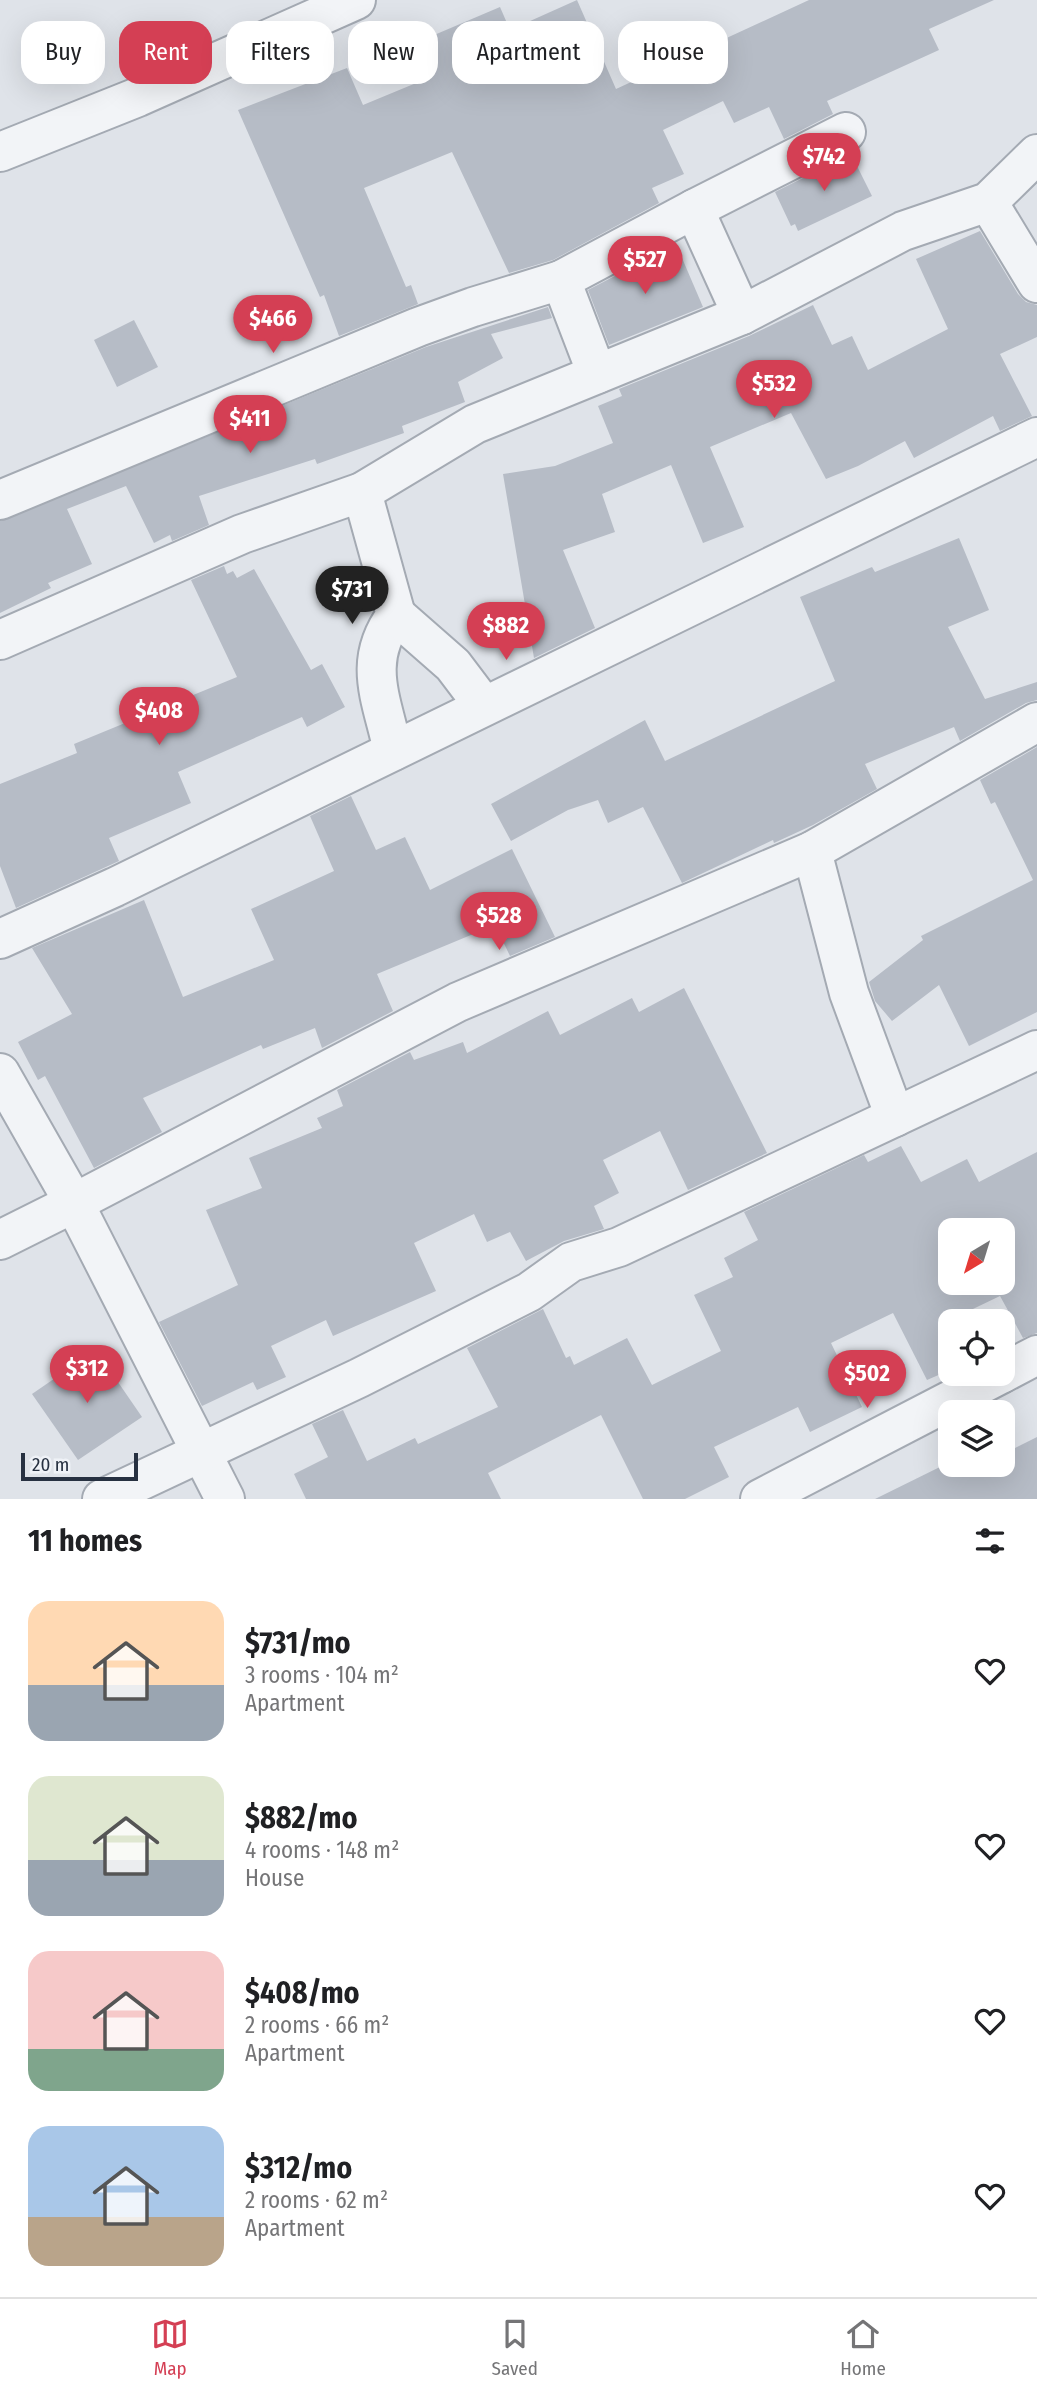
<!DOCTYPE html>
<html lang="en">
<head>
<meta charset="utf-8">
<style>
  body { margin:0; font-family:"Fira Sans Condensed",sans-serif; background:#f6f6f6; color:#202124; height:100vh; display:flex; flex-direction:column; font-size:26px; white-space:nowrap }
  * { box-sizing:border-box; margin:0 }
  p { font-size:23px; color:#757577 }
  .icon { flex:none; width:38px; height:38px; fill:none; stroke:currentColor; stroke-width:2; stroke-linecap:round; stroke-linejoin:round }
  .map { position:relative; height:1499px; overflow:hidden }
  .side { display:flex; flex-direction:column; background:#fff; flex:1 }
  .side>* { flex:none }
  .guide { position:absolute; left:21px; top:21px; width:996px; height:63px; display:flex; gap:14px }
  .needle { width:46px; rotate:218deg }
  .buttons { position:absolute; left:938px; top:1218px; display:grid; gap:14px }
  .buttons a { display:grid; place-items:center; width:77px; height:77px; border-radius:14px; background:#fff; box-shadow:0 7px 28px #0002; font-size:35px }
  .scale { position:absolute; left:21px; bottom:18px; width:117px; box-sizing:border-box; padding-left:7px; border:4px solid #273141; border-top:0; font-size:19px; line-height:24px; white-space:nowrap; color:#273141; -webkit-text-stroke:5px #eff2f7; paint-order:stroke }
  .price { position:absolute; translate:-50% -60px; padding:0 16px; border-radius:24px; background:#d43f54; color:#fff; font-size:23px; line-height:46px; filter:drop-shadow(0 2px 4px #0008) }
  .price::after { content:''; position:absolute; left:50%; top:42px; width:21px; height:16px; margin-left:-10px; background:inherit; clip-path:polygon(0 0,100% 0,50% 100%) }
  .price.current { background:#222; color:#fff }
  ul { padding:0; list-style:none }
  li { display:flex; align-items:center; gap:21px; height:175px; padding:0 28px }
  li span { display:grid; place-items:center; flex:none; width:196px; height:140px; border-radius:21px; color:#555 }
  li>.icon { margin-inline-start:auto }
  span .icon { width:84px; height:84px; fill:#fffc; stroke-width:1 }
  li b { font-size:30px }
  h2 { display:flex; justify-content:space-between; align-items:center; height:84px; padding:0 28px; font-size:30px }
  .chip { padding:0 24px; border-radius:21px; background:#fff; box-shadow:0 7px 28px #0002; font-size:24px; line-height:63px }
  .chip.current { background:#d43f54; color:#fff }
  .menu { display:flex; justify-content:space-around; align-items:center; height:98px; border-top:2px solid #e0e0e0; background:#fff; font-size:19px; color:#757577 }
  .menu a { display:grid; justify-items:center; gap:4px }
  .menu .current { color:#d43f54 }
  .map>svg:first-child { display:block }
  .building { fill:#b6bcc6; fill-rule:evenodd }
  .lines { fill:none; stroke-linecap:round; stroke-linejoin:round }
  .minor-casing { stroke:#a4aab3; stroke-width:42 }
  .minor { stroke:#f2f4f7; stroke-width:38 }
</style>
</head>
<body>
<div class="map">
<svg width="1037" height="1499" viewBox="0 0 1037 1499">
  <rect width="100%" height="100%" fill="#dfe3e9"/>
  <g class="building">
    <path d="M 577,0 L 616,89 L 809,0 L 994,0 L 929,29 L 939,50 L 827,101 L 833,114 L 784,139 L 769,107 L 734,123 L 723,101 L 663,130 L 684,174 L 652,188 L 659,203 L 553,260 L 509,273 L 452,152 L 364,188 L 406,287 L 411,285 L 418,304 L 339,336 L 324,295 L 320,297 L 238,110 L 347,68 L 363,105 L 421,81 L 406,47 L 500,7 L 510,30 Z"/>
    <path d="M 851,154 L 872,196 L 798,231 L 795,224 L 791,226 L 775,192 Z"/>
    <path d="M 980,231 L 1018,294 L 1026,302 L 1037,305 L 1037,337 L 1000,354 L 1032,416 L 1000,431 L 993,416 L 914,458 L 905,441 L 858,466 L 826,479 L 791,413 L 710,447 L 744,527 L 703,543 L 671,465 L 602,494 L 615,532 L 563,550 L 595,628 L 534,658 L 503,474 L 555,466 L 613,443 L 598,406 L 622,396 L 619,389 L 749,336 L 813,305 L 832,345 L 852,336 L 868,370 L 948,329 L 916,259 Z"/>
    <path d="M 676,244 L 703,307 L 609,345 L 588,290 Z"/>
    <path d="M 548,307 L 552,318 L 491,334 L 503,358 L 458,382 L 465,402 L 402,426 L 404,433 L 317,464 L 315,459 L 199,496 L 209,525 L 172,541 L 170,535 L 154,543 L 126,486 L 67,509 L 92,564 L 48,583 L 51,588 L 0,613 L 0,521 L 426,347 Z"/>
    <path d="M 134,320 L 158,367 L 117,387 L 94,340 Z"/>
    <path d="M 959,538 L 989,610 L 948,627 L 985,699 L 1037,682 L 1037,700 L 1026,703 L 960,741 L 954,727 L 865,764 L 877,789 L 813,825 L 774,843 L 773,840 L 682,883 L 643,807 L 608,823 L 598,800 L 568,810 L 511,841 L 491,804 L 645,720 L 665,761 L 835,681 L 800,597 L 872,567 L 875,572 Z"/>
    <path d="M 224,566 L 227,574 L 233,571 L 237,578 L 254,569 L 311,670 L 322,664 L 345,707 L 307,727 L 302,717 L 178,772 L 191,803 L 109,838 L 119,861 L 16,908 L 0,866 L 0,784 L 77,753 L 74,744 L 237,677 L 191,580 Z"/>
    <path d="M 1037,747 L 1037,1012 L 969,1046 L 939,985 L 892,1021 L 875,1001 L 869,982 L 923,940 L 921,936 L 1033,880 L 995,802 L 991,804 L 980,780 Z"/>
    <path d="M 351,796 L 376,850 L 405,837 L 430,890 L 512,849 L 555,937 L 510,956 L 495,925 L 377,974 L 393,1011 L 322,1048 L 315,1028 L 263,1049 L 261,1045 L 143,1098 L 162,1132 L 94,1168 L 45,1076 L 38,1080 L 18,1042 L 72,1014 L 32,948 L 144,900 L 183,997 L 274,960 L 251,909 L 334,871 L 310,816 Z"/>
    <path d="M 684,988 L 767,1153 L 688,1190 L 660,1131 L 603,1160 L 619,1193 L 594,1206 L 604,1229 L 564,1241 L 526,1261 L 510,1232 L 487,1242 L 474,1214 L 414,1243 L 436,1291 L 333,1336 L 326,1320 L 271,1346 L 286,1377 L 257,1390 L 253,1382 L 202,1406 L 159,1322 L 238,1285 L 206,1210 L 262,1188 L 249,1158 L 322,1128 L 317,1118 L 343,1106 L 337,1090 L 410,1052 L 414,1060 L 463,1042 L 467,1053 L 548,1011 L 560,1035 L 632,998 L 639,1012 Z"/>
    <path d="M 901,1146 L 921,1182 L 967,1159 L 979,1182 L 1037,1152 L 1037,1333 L 1023,1338 L 1000,1296 L 950,1320 L 950,1370 L 927,1380 L 893,1313 L 831,1343 L 862,1407 L 810,1432 L 798,1407 L 714,1447 L 729,1477 L 685,1499 L 643,1499 L 601,1415 L 488,1473 L 501,1499 L 306,1499 L 294,1474 L 328,1457 L 312,1424 L 343,1410 L 367,1461 L 415,1438 L 418,1444 L 498,1407 L 467,1348 L 543,1309 L 566,1358 L 570,1356 L 574,1365 L 627,1338 L 652,1385 L 721,1351 L 694,1295 L 733,1277 L 724,1258 L 758,1240 L 744,1212 L 864,1155 L 868,1162 ZM 950,1230 L 1003,1230 L 1003,1283 L 950,1283 Z"/>
    <path d="M 96,1350 L 142,1417 L 78,1460 L 32,1394 Z"/>
    <path d="M 1037,1437 L 1037,1499 L 875,1499 L 950,1462 L 942,1446 L 950,1443 L 950,1465 L 1003,1465 L 1003,1454 Z"/>
  </g>
  <g class="lines">
    <g class="minor-casing">
      <g id="minor">
        <path d="M 0,152 L 138,97 L 356,0"/>
        <path d="M 988,202 L 1037,283"/>
        <path d="M 694,209 L 846,132"/>
        <path d="M 597,374 L 561,280 L 694,209 L 742,315"/>
        <path d="M 362,492 L 396,615 C 361,662 382,699 393,751"/>
        <path d="M 0,500 L 418,327 L 473,307 L 561,280"/>
        <path d="M 396,615 L 453,665 L 484,706"/>
        <path d="M 0,640 L 242,534 L 362,492 L 475,424 L 742,315 L 903,231 L 988,202 L 1037,154"/>
        <path d="M 812,851 L 849,993 L 895,1117"/>
        <path d="M 0,939 L 115,887 L 1037,437"/>
        <path d="M 0,1073 L 74,1203 L 458,1002 L 812,851 L 1037,722"/>
        <path d="M 0,1240 L 74,1203 L 225,1499"/>
        <path d="M 1003,1373 L 1037,1355"/>
        <path d="M 102,1499 L 359,1378 L 529,1292 L 571,1262 L 619,1247 L 1037,1050"/>
        <path d="M 760,1499 L 1001,1374"/>
      </g>
    </g>
    <use href="#minor" class="minor"/>
  </g>
</svg>
<div class="buttons">
<a><svg class="needle" viewBox="-14 -14 28 28"><path d="M0-13l5 13h-10z" fill="#e53935"/><path d="M0 13l5-13h-10z" fill="#757577"/></svg></a>
<a><svg class="icon" aria-label="locate" viewBox="0 0 24 24"><circle cx="12" cy="12" r="6"/><path d="M12 2v4M12 18v4M2 12h4M18 12h4"/></svg></a>
<a><svg class="icon" aria-label="layers" viewBox="0 0 24 24"><path d="M12 4l9 5-9 5-9-5zM3 14l9 5 9-5"/></svg></a>
</div>
<div class="scale">20 m</div>
<b class="price" style="left:824px;top:193px">$742</b>
<b class="price" style="left:645px;top:296px">$527</b>
<b class="price" style="left:273px;top:355px">$466</b>
<b class="price" style="left:774px;top:420px">$532</b>
<b class="price" style="left:250px;top:455px">$411</b>
<b class="price current" style="left:352px;top:626px">$731</b>
<b class="price" style="left:506px;top:662px">$882</b>
<b class="price" style="left:159px;top:747px">$408</b>
<b class="price" style="left:499px;top:952px">$528</b>
<b class="price" style="left:87px;top:1405px">$312</b>
<b class="price" style="left:867px;top:1410px">$502</b>
<div class="guide">
<a class="chip">Buy</a>
<a class="chip current">Rent</a>
<a class="chip">Filters</a>
<a class="chip">New</a>
<a class="chip">Apartment</a>
<a class="chip">House</a>
</div>
</div>
<section class="side">
<h2>11 homes<svg class="icon" aria-label="filters" viewBox="0 0 24 24"><path d="M4 7h16M4 17h16"/><circle cx="9" cy="7" r="2"/><circle cx="15" cy="17" r="2"/></svg></h2>
<ul>
<li><span style="background:linear-gradient(#ffd9b3 60%,#9aa5b1 0)"><svg class="icon" aria-label="home" viewBox="0 0 24 24"><path d="M3 11l9-7 9 7M6 9v11h12V9"/></svg></span><div><b>$731/mo</b><p>3 rooms · 104 m²</p><p>Apartment</p></div><svg class="icon" aria-label="heart" viewBox="0 0 24 24"><path d="M12 20l-8-8c-3-5 5-10 8-4 3-6 11-1 8 4z"/></svg></li>
<li><span style="background:linear-gradient(#dfe7d0 60%,#9aa5b1 0)"><svg class="icon" aria-label="home" viewBox="0 0 24 24"><path d="M3 11l9-7 9 7M6 9v11h12V9"/></svg></span><div><b>$882/mo</b><p>4 rooms · 148 m²</p><p>House</p></div><svg class="icon" aria-label="heart" viewBox="0 0 24 24"><path d="M12 20l-8-8c-3-5 5-10 8-4 3-6 11-1 8 4z"/></svg></li>
<li><span style="background:linear-gradient(#f6c9c9 70%,#7fa58c 0)"><svg class="icon" aria-label="home" viewBox="0 0 24 24"><path d="M3 11l9-7 9 7M6 9v11h12V9"/></svg></span><div><b>$408/mo</b><p>2 rooms · 66 m²</p><p>Apartment</p></div><svg class="icon" aria-label="heart" viewBox="0 0 24 24"><path d="M12 20l-8-8c-3-5 5-10 8-4 3-6 11-1 8 4z"/></svg></li>
<li><span style="background:linear-gradient(#a9c7e8 65%,#b9a48a 0)"><svg class="icon" aria-label="home" viewBox="0 0 24 24"><path d="M3 11l9-7 9 7M6 9v11h12V9"/></svg></span><div><b>$312/mo</b><p>2 rooms · 62 m²</p><p>Apartment</p></div><svg class="icon" aria-label="heart" viewBox="0 0 24 24"><path d="M12 20l-8-8c-3-5 5-10 8-4 3-6 11-1 8 4z"/></svg></li>
</ul>
</section>
<nav class="menu">
<a class="current"><svg class="icon" aria-label="map" viewBox="0 0 24 24"><path d="M3 6l6-2 6 2 6-2v14l-6 2-6-2-6 2zM9 4v14M15 6v14"/></svg>Map</a>
<a><svg class="icon" aria-label="saved" viewBox="0 0 24 24"><path d="M7 4h10v16l-5-4-5 4z"/></svg>Saved</a>
<a><svg class="icon" aria-label="home" viewBox="0 0 24 24"><path d="M3 11l9-7 9 7M6 9v11h12V9"/></svg>Home</a>
</nav>
</body>
</html>
